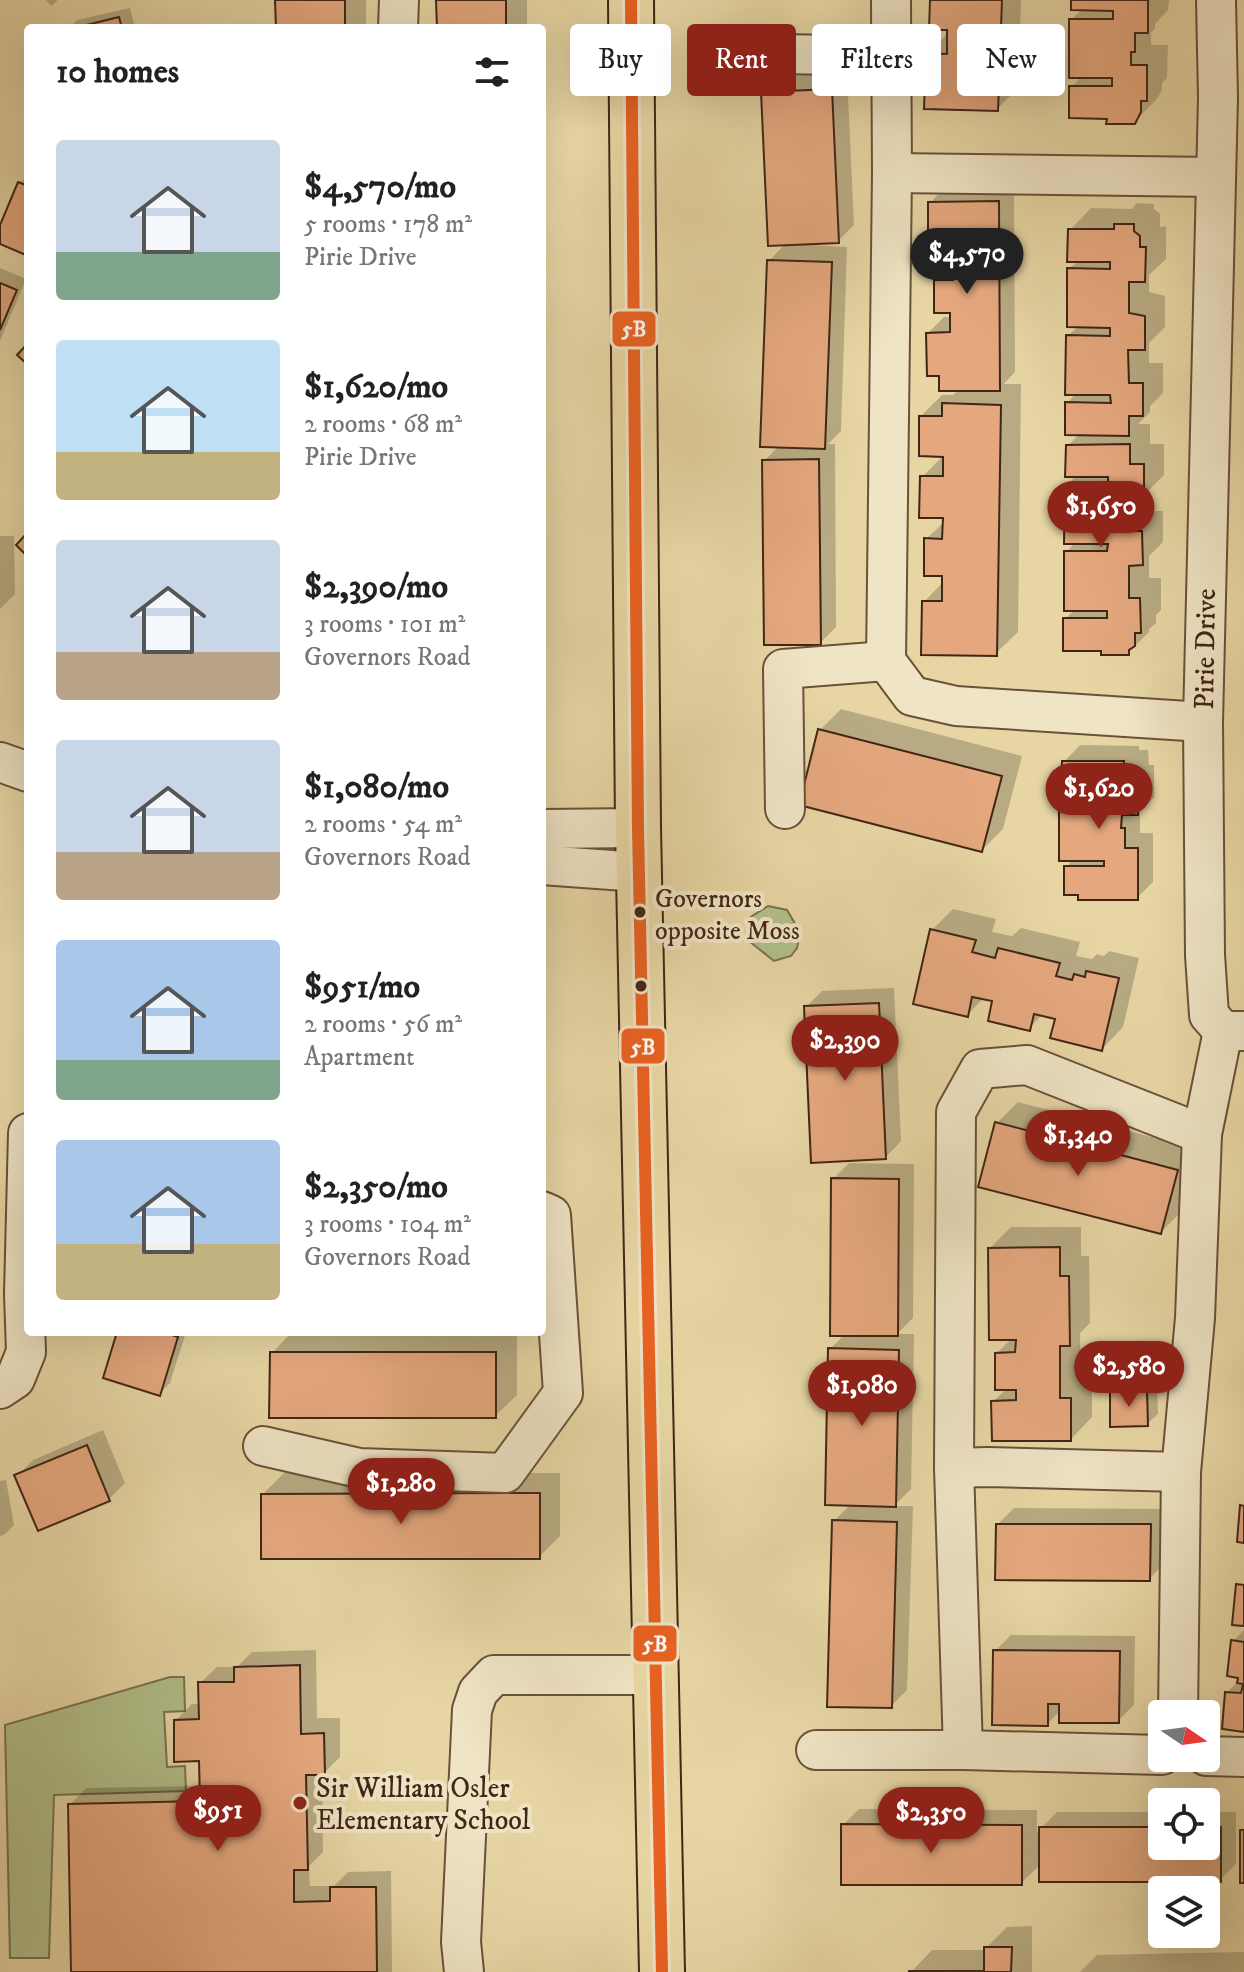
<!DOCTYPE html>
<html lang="en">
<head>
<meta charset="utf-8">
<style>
  body { margin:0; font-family:"IM FELL DW Pica",serif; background:#f6f6f6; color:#222; height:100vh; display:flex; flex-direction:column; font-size:30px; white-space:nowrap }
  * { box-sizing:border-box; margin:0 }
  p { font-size:26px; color:#767676 }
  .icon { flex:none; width:44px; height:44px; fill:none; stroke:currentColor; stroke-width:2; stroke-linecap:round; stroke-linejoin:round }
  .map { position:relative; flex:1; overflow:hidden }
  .sheet { position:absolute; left:24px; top:24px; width:522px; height:1312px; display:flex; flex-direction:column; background:#fff; border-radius:8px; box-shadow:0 8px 32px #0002 }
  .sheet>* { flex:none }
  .top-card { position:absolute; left:570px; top:24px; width:554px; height:72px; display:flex; gap:16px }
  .needle { width:52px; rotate:103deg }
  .tools { position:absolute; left:1148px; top:1700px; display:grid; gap:16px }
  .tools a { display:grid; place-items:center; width:72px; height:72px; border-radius:8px; background:#fff; box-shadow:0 8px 32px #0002; font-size:40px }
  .price { position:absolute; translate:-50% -68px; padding:0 18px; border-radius:28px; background:#8f2418; color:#fff; font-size:26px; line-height:52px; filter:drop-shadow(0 2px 4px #0008) }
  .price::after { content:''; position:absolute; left:50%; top:48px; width:24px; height:18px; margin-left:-12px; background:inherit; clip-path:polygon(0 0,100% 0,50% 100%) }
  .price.active { background:#222; color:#fff }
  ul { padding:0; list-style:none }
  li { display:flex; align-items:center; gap:24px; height:200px; padding:0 32px }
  li span { display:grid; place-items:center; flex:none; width:224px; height:160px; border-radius:8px; color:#555 }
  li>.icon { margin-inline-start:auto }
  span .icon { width:96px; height:96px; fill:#fffc; stroke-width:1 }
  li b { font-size:34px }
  h2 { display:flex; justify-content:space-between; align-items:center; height:96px; padding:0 32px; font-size:34px }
  .tag { padding:0 28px; border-radius:8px; background:#fff; box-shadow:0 8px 32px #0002; font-size:28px; line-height:72px }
  .tag.active { background:#8f2418; color:#fff }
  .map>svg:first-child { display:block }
  .green { fill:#b1bf89; stroke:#797250; stroke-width:2 }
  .shadow { fill:#0003 }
  .building { fill:#e5a87e; stroke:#412517; stroke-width:2 }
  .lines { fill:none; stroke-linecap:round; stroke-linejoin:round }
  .minor-casing { stroke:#6a513a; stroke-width:42 }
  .major-casing { stroke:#412517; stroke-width:48 }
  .minor { stroke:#efe4c4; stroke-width:38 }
  .major { stroke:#e7d6a4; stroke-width:44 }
  .bus-1-casing { stroke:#efe4c4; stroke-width:18 }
  .bus-1 { stroke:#e96221; stroke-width:12 }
  .bus-dot { fill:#412517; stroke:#efe4c4; stroke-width:3 }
  .poi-dot { fill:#8f2418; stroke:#efe4c4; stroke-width:3 }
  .labels { text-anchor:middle; stroke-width:8; stroke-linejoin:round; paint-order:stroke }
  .bus-label { font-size:26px; fill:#412517; stroke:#efe4c4; text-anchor:start }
  .street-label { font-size:28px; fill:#412517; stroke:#efe4c4 }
  .poi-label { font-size:28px; fill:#412517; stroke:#efe4c4; text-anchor:start }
  .line-badge { stroke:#efe4c4; stroke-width:3 }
  .badge-label { font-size:22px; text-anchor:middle; font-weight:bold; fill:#fff }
</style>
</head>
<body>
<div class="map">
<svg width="1244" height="1972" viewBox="0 0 1244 1972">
  <rect width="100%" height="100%" fill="#e7d6a4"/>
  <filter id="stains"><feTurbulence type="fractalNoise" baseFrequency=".0025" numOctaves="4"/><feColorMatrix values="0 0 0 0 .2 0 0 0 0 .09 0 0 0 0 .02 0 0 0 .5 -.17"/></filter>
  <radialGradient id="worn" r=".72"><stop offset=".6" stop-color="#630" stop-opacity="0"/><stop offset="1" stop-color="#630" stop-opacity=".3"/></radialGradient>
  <g class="green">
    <path d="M 768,906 L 787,910 L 800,932 L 797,948 L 791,956 L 774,961 L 749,941 L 749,918 Z"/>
    <path d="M 170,1677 L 184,1677 L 185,1711 L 164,1712 L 167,1767 L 185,1766 L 186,1791 L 54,1795 L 49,1958 L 10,1958 L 5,1725 Z"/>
  </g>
  <g class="shadow">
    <path d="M 46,0 L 58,0 L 51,6 Z"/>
    <path d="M 277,0 L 366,0 L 366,28 L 278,28 Z"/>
    <path d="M 438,0 L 527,0 L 527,28 L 439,28 Z"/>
    <path d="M 932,0 L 1021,0 L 1018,88 L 997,109 L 928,54 L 949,32 Z"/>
    <path d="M 1073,0 L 1169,0 L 1168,10 L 1155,24 L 1155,29 L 1151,32 L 1151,45 L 1168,45 L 1167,78 L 1162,83 L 1162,90 L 1156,100 L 1134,122 L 1109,117 L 1071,87 L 1082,76 L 1071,20 L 1082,9 Z"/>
    <path d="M 130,8 L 135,28 L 70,28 L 77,20 Z"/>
    <path d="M 847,74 L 854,225 L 838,241 L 809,242 L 809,245 L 847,247 L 841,431 L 828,444 L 835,444 L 836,627 L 820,643 L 764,461 L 779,446 L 769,261 L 786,243 L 764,92 L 780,76 Z"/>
    <path d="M 28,175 L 28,253 L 0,242 L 0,231 L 20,183 Z"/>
    <path d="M 946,186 L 1014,186 L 1015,372 L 1004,384 L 1021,384 L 1018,632 L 996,653 L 924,602 L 944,581 L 944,574 L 926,539 L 945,521 L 922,477 L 944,455 L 921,416 L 942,395 L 953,395 L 960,389 L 941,374 L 928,333 L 944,317 L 952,317 L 936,281 L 952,265 L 955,265 L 955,251 L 930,203 Z"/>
    <path d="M 1137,203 L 1154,204 L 1154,209 L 1160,214 L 1160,227 L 1166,226 L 1166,259 L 1149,275 L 1149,292 L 1165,296 L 1165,327 L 1149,343 L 1149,363 L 1163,363 L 1163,393 L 1150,406 L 1150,412 L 1138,424 L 1150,424 L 1150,444 L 1164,444 L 1164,475 L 1147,492 L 1147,511 L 1163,511 L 1163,542 L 1149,556 L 1149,578 L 1161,578 L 1161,610 L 1156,615 L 1156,623 L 1149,629 L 1149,632 L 1128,653 L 1103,649 L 1065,619 L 1075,609 L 1066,552 L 1076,542 L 1067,485 L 1077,475 L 1068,446 L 1080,433 L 1067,403 L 1077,393 L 1068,336 L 1079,325 L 1069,269 L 1079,260 L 1070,230 L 1091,208 L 1132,209 Z"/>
    <path d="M 0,268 L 26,279 L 0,341 Z"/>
    <path d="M 0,536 L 14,536 L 15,594 L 0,609 Z"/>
    <path d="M 841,709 L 1022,756 L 1003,829 L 982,850 L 820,730 Z"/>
    <path d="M 1080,745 L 1139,746 L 1139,750 L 1148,750 L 1149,765 L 1154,765 L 1154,797 L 1140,810 L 1140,833 L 1153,833 L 1153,882 L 1137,898 L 1066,867 L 1074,859 L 1061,800 L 1071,791 L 1064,762 Z"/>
    <path d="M 953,909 L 996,919 L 992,932 L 1012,936 L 1021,928 L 1080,942 L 1076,956 L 1092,959 L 1097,954 L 1104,956 L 1109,951 L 1139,958 L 1123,1027 L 1102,1049 L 1057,1018 L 1043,1014 L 1029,1028 L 994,1000 L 984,998 L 967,1015 L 932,930 Z"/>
    <path d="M 894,988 L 901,1141 L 885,1158 L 806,1007 L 822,991 Z"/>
    <path d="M 542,1047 L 546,1047 L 546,1113 L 542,1117 Z"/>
    <path d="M 1018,1102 L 1198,1149 L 1182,1211 L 1161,1232 L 997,1123 Z"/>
    <path d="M 849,1163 L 914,1164 L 913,1318 L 897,1334 L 914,1334 L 911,1489 L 894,1506 L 913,1506 L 907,1690 L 891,1706 L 834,1521 L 851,1504 L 830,1349 L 845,1334 L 833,1179 Z"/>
    <path d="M 1011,1227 L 1081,1227 L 1081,1256 L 1089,1256 L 1090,1323 L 1080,1333 L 1081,1378 L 1092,1378 L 1092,1417 L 1071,1439 L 993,1402 L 1007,1388 L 997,1353 L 1012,1338 L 990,1248 Z"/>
    <path d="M 119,1332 L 186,1332 L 170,1383 L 159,1394 Z"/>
    <path d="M 292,1332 L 517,1332 L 517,1395 L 495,1416 L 272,1353 Z"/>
    <path d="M 1157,1380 L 1158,1414 L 1147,1424 L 1112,1391 L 1122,1381 Z"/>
    <path d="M 103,1430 L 125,1483 L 109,1499 L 17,1476 L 33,1460 Z"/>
    <path d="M 284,1473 L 560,1473 L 560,1536 L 539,1557 L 263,1494 Z"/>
    <path d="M 6,1480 L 14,1525 L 4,1535 L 0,1536 L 0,1481 Z"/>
    <path d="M 1014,1508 L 1166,1509 L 1165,1563 L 1149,1579 L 998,1524 Z"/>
    <path d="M 1244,1630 L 1244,1730 L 1227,1692 L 1240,1680 L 1233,1641 Z"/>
    <path d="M 1011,1635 L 1135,1636 L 1134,1705 L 1118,1721 L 1061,1710 L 1047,1724 L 995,1651 Z"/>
    <path d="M 316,1650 L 317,1718 L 340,1718 L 340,1757 L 324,1773 L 322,1773 L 323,1852 L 309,1866 L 310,1886 L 334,1886 L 348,1872 L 391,1871 L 392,1972 L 73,1972 L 70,1805 L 86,1788 L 201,1786 L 201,1759 L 176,1720 L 192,1704 L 201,1704 L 200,1683 L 217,1667 L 237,1667 L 252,1652 Z"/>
    <path d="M 859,1809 L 1037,1810 L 1037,1832 L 1057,1812 L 1162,1812 L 1162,1846 L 1206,1846 L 1206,1812 L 1236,1812 L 1236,1864 L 1220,1880 L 1041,1864 L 1021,1883 L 843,1825 Z"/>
    <path d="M 1032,1926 L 1032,1972 L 911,1972 L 932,1950 L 986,1950 L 986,1948 L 1007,1927 Z"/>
    <path d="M 1244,1952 L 1244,1972 L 1080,1972 L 1097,1955 Z"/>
  </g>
  <g class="building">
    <path d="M 275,0 L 345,0 L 345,28 L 276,28 Z"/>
    <path d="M 436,0 L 506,0 L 506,28 L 437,28 Z"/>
    <path d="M 930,0 L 1002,0 L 998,111 L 924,109 L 926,53 L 947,54 L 947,30 L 929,30 Z"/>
    <path d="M 1071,0 L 1148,0 L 1148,33 L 1135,33 L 1135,52 L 1131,52 L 1131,65 L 1147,65 L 1147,101 L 1141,101 L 1141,112 L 1135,124 L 1106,124 L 1107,119 L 1069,118 L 1069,86 L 1112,86 L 1112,78 L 1069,78 L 1069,19 L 1113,19 L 1113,11 L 1071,10 Z"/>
    <path d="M 119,17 L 122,28 L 74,28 Z"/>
    <path d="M 832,89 L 839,243 L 768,246 L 761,92 Z"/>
    <path d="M 18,182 L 28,186 L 28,256 L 0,244 L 0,225 Z"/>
    <path d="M 999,201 L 1000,391 L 939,391 L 939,376 L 927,376 L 926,333 L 950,332 L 950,313 L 934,313 L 934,280 L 953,280 L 953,253 L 928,253 L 928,202 Z"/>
    <path d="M 1114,224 L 1134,224 L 1134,231 L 1140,236 L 1140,247 L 1146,247 L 1145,282 L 1129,282 L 1129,313 L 1145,316 L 1145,350 L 1128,350 L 1129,383 L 1143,383 L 1143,416 L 1129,416 L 1129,436 L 1065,435 L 1065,402 L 1111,403 L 1110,395 L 1065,395 L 1066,335 L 1110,336 L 1110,328 L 1067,327 L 1067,268 L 1110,269 L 1110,262 L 1067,262 L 1068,229 L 1114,229 Z"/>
    <path d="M 767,260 L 832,262 L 825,449 L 760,447 Z"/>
    <path d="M 0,283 L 17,290 L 0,330 Z"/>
    <path d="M 28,343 L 28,365 L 17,355 Z"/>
    <path d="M 942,403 L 1001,405 L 997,656 L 921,655 L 922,601 L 942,601 L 942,576 L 924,576 L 924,538 L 942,539 L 943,518 L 919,518 L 920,476 L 943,476 L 943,457 L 919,456 L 919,416 L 942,416 Z"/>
    <path d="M 1130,444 L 1130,464 L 1144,464 L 1144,498 L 1127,498 L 1127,531 L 1142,531 L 1143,565 L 1129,566 L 1129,598 L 1140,598 L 1141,633 L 1135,633 L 1135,646 L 1129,650 L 1129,655 L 1101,655 L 1101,651 L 1063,651 L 1063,618 L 1107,618 L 1107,611 L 1064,611 L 1064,551 L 1107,551 L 1108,544 L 1064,544 L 1065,484 L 1108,484 L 1108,477 L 1065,477 L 1066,445 Z"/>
    <path d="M 819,459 L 821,645 L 764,645 L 762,460 Z"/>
    <path d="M 28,532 L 28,557 L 16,545 Z"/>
    <path d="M 818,729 L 1002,776 L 982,852 L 799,805 Z"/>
    <path d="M 1062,761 L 1124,761 L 1124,766 L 1133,766 L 1133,780 L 1139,780 L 1138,815 L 1122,815 L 1121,828 L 1125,828 L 1125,848 L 1138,848 L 1138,900 L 1078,900 L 1078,895 L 1064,895 L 1064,866 L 1104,866 L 1104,861 L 1059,861 L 1059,800 L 1105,800 L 1105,793 L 1061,792 Z"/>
    <path d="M 930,929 L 976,940 L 972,952 L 995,958 L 998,948 L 1060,963 L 1056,976 L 1072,980 L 1074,974 L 1085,977 L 1086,971 L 1119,978 L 1102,1051 L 1050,1038 L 1055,1019 L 1034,1014 L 1030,1031 L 988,1021 L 992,1001 L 972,997 L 968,1017 L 913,1004 Z"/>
    <path d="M 879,1003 L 886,1159 L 811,1163 L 804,1006 Z"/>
    <path d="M 995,1122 L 1178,1170 L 1161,1234 L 978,1187 Z"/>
    <path d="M 831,1178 L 899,1179 L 898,1336 L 830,1336 Z"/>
    <path d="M 1060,1247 L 1060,1276 L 1069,1276 L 1070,1346 L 1060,1346 L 1060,1398 L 1071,1398 L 1071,1441 L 992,1441 L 991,1401 L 1016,1400 L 1016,1390 L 995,1390 L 995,1353 L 1015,1352 L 1016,1340 L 989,1340 L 988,1248 Z"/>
    <path d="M 117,1332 L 163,1332 L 178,1337 L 160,1396 L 103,1378 Z"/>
    <path d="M 828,1348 L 899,1350 L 896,1507 L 825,1505 Z"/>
    <path d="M 270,1352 L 496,1352 L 496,1418 L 269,1418 Z"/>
    <path d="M 1147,1390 L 1148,1426 L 1110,1427 L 1110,1391 Z"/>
    <path d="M 87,1445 L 110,1501 L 38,1531 L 14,1475 Z"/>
    <path d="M 540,1493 L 540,1559 L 261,1559 L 261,1494 Z"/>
    <path d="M 1240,1505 L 1244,1506 L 1244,1543 L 1237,1542 Z"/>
    <path d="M 832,1520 L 897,1522 L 892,1708 L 827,1707 Z"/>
    <path d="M 996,1524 L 1151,1524 L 1150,1581 L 995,1580 Z"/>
    <path d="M 1236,1584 L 1244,1585 L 1244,1626 L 1232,1625 Z"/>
    <path d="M 1231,1640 L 1244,1642 L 1244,1732 L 1222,1729 L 1225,1692 L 1241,1693 L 1243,1684 L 1237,1683 L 1238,1678 L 1227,1676 Z"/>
    <path d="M 993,1650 L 1120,1651 L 1119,1723 L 1059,1723 L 1059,1704 L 1048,1704 L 1048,1726 L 992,1725 Z"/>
    <path d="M 300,1665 L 301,1734 L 324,1733 L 325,1775 L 306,1775 L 308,1870 L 294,1870 L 294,1902 L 330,1901 L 330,1887 L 376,1887 L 377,1972 L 71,1972 L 68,1804 L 200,1801 L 199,1761 L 174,1762 L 174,1720 L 199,1719 L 198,1682 L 234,1682 L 234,1667 Z"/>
    <path d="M 841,1824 L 1022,1825 L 1022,1885 L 841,1885 Z"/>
    <path d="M 1039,1827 L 1162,1827 L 1162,1846 L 1206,1846 L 1206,1827 L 1221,1827 L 1221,1882 L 1039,1882 Z"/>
    <rect x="1240" y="1830" width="4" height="53"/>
    <path d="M 984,1947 L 1012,1947 L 1011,1972 L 909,1972 L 909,1971 L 984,1971 Z"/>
  </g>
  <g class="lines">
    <g class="minor-casing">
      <g id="minor">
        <path d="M 891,0 L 892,173 L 886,661 L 912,696 L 956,706 L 1203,722"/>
        <path d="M 1216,0 L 1218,98 L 1203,722 L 1205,955 L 1209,1015 L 1223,1031 L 1244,1031"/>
        <path d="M 398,28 L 399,0"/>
        <path d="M 779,54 L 892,56"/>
        <path d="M 892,173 L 1215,177"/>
        <path d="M 0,762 L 28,772"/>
        <path d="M 785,809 L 783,669 L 886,661"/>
        <path d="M 542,829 L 638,828"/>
        <path d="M 542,865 L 639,872"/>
        <path d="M 0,1389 L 15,1379 L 26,1352 L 24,1294 L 28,1133"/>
        <path d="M 263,1446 L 359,1468 L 505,1473 L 563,1393 L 551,1215 L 542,1211"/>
        <path d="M 954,1468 L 988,1467 L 1181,1472"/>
        <path d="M 1178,1714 L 1181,1472 L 1195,1318 L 1202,1134 L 1223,1031"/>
        <path d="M 816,1750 L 963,1750 L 1162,1755"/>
        <path d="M 963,1750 L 954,1468 L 956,1112 L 980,1069 L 1027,1065 L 1202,1134"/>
        <path d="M 1206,1756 L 1244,1757"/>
        <path d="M 464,1972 L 461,1942 L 472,1710 L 478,1692 L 494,1675 L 656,1675"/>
      </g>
    </g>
    <g class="major-casing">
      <path id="major" d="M 631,0 L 638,828 L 662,1972"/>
    </g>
    <use href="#minor" class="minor"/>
    <use href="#major" class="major"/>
    <g class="bus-1-casing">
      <path id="bus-1" d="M 631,0 L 638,828 L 662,1972"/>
    </g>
    <use href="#bus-1" class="bus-1"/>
  </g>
  <g class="bus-dot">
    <circle cx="640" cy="912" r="7"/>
    <circle cx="641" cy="986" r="7"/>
  </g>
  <circle class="poi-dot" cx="300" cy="1803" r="8"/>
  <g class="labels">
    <g class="bus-label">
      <text x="655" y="907">Governors<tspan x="655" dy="32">opposite Moss</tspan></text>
    </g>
    <g class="street-label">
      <text transform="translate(1204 649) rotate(-89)" y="10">Pirie Drive</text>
    </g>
    <g class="poi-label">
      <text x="316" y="1797">Sir William Osler<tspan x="316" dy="32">Elementary School</tspan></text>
    </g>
  </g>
  <g class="line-badge">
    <rect x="611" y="310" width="46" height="38" rx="8" fill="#e96221"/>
    <rect x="620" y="1027" width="46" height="38" rx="8" fill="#e96221"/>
    <rect x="632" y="1624" width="46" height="39" rx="8" fill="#e96221"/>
  </g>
  <g class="badge-label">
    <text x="634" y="336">5B</text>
    <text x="643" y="1054">5B</text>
    <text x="655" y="1651">5B</text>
  </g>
  <rect width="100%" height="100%" filter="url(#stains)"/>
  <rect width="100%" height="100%" fill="url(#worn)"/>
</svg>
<div class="tools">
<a><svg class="needle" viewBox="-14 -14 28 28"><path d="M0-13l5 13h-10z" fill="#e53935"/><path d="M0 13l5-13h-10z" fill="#767676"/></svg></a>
<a><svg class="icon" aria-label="locate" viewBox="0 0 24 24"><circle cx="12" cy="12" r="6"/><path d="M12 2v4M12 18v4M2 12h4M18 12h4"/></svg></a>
<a><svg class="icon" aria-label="layers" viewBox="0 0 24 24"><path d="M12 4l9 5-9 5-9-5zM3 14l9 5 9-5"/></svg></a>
</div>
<b class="price active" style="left:967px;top:296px">$4,570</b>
<b class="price" style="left:1101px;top:549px">$1,650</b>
<b class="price" style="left:1099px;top:831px">$1,620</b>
<b class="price" style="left:845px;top:1083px">$2,390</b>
<b class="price" style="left:1078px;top:1178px">$1,340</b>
<b class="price" style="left:1129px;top:1409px">$2,580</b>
<b class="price" style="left:862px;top:1428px">$1,080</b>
<b class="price" style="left:401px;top:1526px">$1,280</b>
<b class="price" style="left:218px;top:1853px">$951</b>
<b class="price" style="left:931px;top:1855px">$2,350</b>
<div class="top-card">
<a class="tag">Buy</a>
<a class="tag active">Rent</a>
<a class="tag">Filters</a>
<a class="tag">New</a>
</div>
<section class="sheet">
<h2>10 homes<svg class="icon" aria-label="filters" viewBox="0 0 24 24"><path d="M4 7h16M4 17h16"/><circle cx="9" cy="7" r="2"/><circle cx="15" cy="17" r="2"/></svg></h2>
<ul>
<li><span style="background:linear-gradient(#c9d6e8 70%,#7fa58c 0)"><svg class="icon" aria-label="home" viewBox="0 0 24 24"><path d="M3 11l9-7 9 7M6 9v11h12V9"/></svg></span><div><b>$4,570/mo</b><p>5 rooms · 178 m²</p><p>Pirie Drive</p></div></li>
<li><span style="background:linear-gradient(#bfe0f5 70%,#c2b280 0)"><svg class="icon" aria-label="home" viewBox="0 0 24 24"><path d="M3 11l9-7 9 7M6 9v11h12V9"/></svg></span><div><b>$1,620/mo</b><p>2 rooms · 68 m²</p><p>Pirie Drive</p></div></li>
<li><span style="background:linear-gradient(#c9d6e8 70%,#b9a48a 0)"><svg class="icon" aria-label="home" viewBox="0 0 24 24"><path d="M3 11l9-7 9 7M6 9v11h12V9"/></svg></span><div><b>$2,390/mo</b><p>3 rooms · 101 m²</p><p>Governors Road</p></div></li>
<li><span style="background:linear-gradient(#c9d6e8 70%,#b9a48a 0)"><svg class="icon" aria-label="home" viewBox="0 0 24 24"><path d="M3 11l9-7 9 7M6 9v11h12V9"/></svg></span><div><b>$1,080/mo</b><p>2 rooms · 54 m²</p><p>Governors Road</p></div></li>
<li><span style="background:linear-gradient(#a9c7e8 75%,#7fa58c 0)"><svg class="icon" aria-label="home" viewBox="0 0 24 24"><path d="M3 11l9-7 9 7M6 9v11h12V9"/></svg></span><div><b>$951/mo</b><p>2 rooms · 56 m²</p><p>Apartment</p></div></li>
<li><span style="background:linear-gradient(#a9c7e8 65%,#c2b280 0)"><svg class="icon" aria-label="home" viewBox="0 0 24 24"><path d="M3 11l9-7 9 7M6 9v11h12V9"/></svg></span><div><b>$2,350/mo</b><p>3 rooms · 104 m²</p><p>Governors Road</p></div></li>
</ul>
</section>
</div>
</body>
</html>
